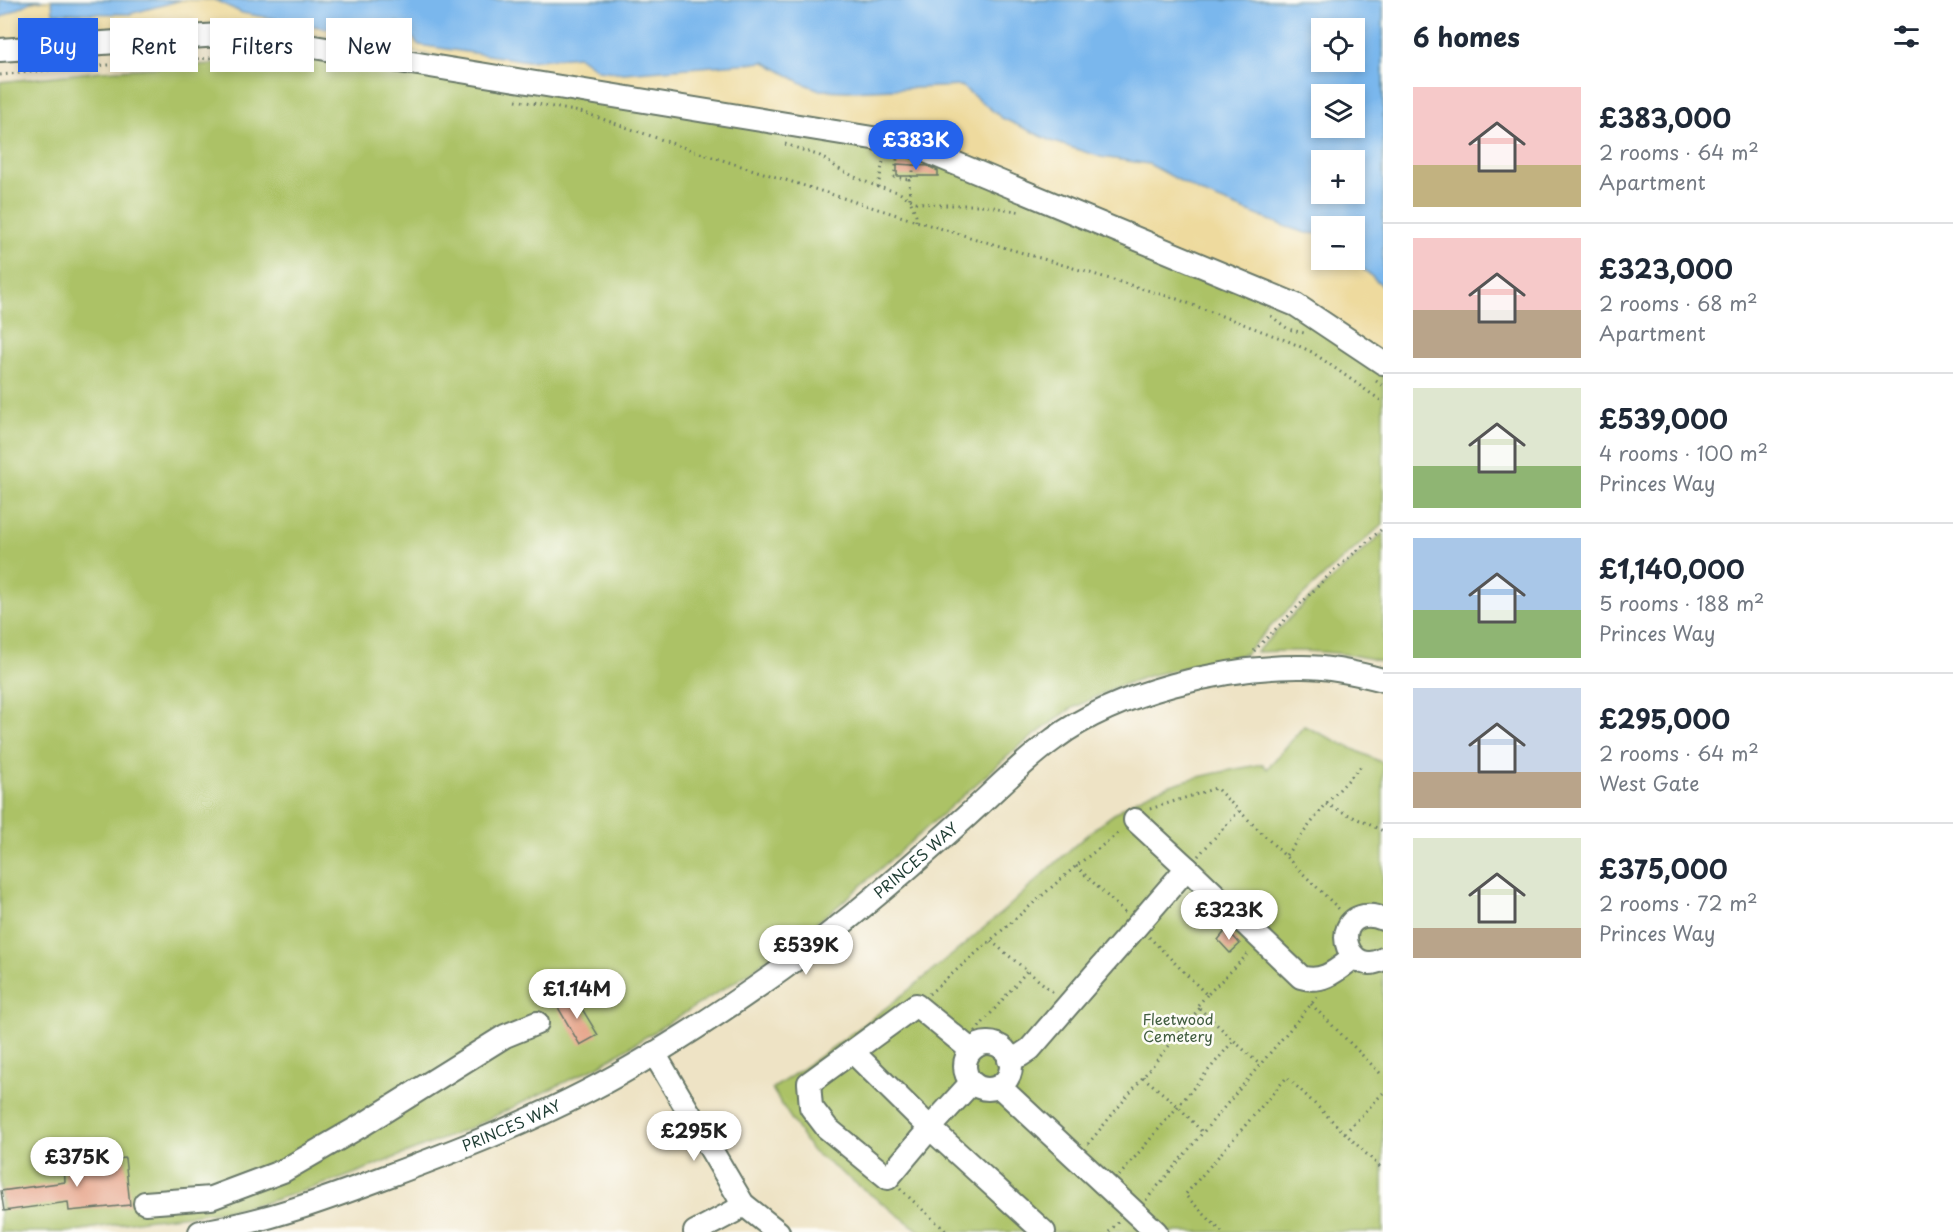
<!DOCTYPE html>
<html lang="en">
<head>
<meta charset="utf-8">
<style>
  body { margin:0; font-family:"Playpen Sans",sans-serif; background:#f6f6f7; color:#1f2937; height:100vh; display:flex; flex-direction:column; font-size:22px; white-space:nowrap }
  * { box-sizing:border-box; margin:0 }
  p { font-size:20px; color:#747a83 }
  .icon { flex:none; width:33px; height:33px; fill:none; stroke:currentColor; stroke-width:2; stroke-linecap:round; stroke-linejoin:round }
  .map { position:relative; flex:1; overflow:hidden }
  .sheet { display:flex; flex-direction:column; background:#fff; width:570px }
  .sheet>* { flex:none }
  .top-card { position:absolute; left:18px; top:18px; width:570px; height:54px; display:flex; gap:12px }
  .controls { position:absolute; left:1311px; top:18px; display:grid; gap:12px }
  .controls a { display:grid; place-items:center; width:54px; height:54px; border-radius:0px; background:#fff; box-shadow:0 3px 9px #0003; font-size:30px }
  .price { position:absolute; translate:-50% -51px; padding:0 14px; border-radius:21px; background:#fff; color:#222; font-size:20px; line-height:39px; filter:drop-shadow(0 2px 3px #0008) }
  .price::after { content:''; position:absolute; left:50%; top:36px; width:18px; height:14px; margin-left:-9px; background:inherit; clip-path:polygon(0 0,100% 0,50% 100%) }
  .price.current { background:#2563eb; color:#fff }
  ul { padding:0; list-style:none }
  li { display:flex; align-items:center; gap:18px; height:150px; padding:0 30px }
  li+li { border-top:2px solid #e0e1e3 }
  li span { display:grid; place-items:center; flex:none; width:168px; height:120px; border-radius:0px; color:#555 }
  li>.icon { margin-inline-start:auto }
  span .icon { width:72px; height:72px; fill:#fffc; stroke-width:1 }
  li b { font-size:26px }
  h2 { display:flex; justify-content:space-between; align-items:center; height:72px; padding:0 30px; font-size:26px }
  .tag { padding:0 21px; border-radius:0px; background:#fff; box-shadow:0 3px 9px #0003; font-size:21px; line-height:54px }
  .tag.current { background:#2563eb; color:#fff }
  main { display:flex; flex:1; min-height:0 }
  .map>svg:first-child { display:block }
  .green { fill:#acc266; stroke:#66804d; stroke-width:1.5 }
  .sand { fill:#eeda9e; stroke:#868c69; stroke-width:1.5; fill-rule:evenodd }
  .water { fill:#7ab7ed; stroke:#4c7a90; stroke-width:1.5; fill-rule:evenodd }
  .building { fill:#e49b7f }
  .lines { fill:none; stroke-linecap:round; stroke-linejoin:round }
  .minor-casing { stroke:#677767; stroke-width:26 }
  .path { stroke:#677767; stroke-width:3; stroke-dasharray:1.5 4.5; stroke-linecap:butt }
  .minor { stroke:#fff; stroke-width:22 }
  .labels { text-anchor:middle; stroke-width:5; stroke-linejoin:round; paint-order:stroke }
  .street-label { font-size:15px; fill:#1f3d34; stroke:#fdfcf7 }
  .park-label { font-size:15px; fill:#425e40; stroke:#fdfcf7 }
</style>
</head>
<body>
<main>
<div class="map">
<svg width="1383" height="1232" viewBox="0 0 1383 1232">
  <rect width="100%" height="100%" fill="#fdfcf7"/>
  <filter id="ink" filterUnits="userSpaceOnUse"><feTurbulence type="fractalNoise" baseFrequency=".0167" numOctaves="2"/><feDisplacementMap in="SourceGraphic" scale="12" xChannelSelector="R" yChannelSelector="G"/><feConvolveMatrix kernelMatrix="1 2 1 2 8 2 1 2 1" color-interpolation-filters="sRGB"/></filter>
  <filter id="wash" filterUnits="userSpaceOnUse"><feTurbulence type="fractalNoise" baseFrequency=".008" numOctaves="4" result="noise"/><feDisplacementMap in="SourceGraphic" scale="24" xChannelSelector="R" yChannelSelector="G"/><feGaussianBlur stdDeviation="1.35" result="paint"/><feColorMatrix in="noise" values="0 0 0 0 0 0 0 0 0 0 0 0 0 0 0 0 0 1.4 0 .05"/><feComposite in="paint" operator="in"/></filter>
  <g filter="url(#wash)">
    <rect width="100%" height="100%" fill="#eee3c5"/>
    <g class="green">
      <path d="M 234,34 L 909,144 L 1293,310 L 1383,371 L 1383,524 L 1327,573 L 1273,624 L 1245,654 L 1148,676 L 1114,688 L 1069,710 L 1017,748 L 838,906 L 746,975 L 600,1065 L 468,1129 L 343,1178 L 264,1203 L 217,1212 L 144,1220 L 69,1232 L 0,1232 L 0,82 L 102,71 L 227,63 Z"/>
      <path d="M 1383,533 L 1383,662 C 1341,650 1299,650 1256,652 L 1305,603 Z"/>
      <path d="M 1304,726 L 1383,763 L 1383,1232 L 921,1232 L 811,1150 L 772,1089 C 853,1036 928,977 1000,914 C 1043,877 1083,832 1132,802 C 1171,779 1219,773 1263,764 L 1267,769 Z"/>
    </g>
    <path class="sand" d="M 0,0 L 1383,0 L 1383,354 L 917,136 L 745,109 L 238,22 L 0,40 ZM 1322,28 L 1354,28 L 1354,62 L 1322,62 ZM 1322,94 L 1354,94 L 1354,128 L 1322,128 ZM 1322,160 L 1354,160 L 1354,194 L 1322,194 ZM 1322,226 L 1354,226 L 1354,260 L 1322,260 Z"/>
    <g class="water">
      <path d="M 0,0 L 43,0 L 31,2 L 0,18 Z"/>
      <path d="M 52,0 L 181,0 L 130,14 L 53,13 Z"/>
      <path d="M 215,0 L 1383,0 L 1383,286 L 1353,260 L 1354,260 L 1354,226 L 1322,226 L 1321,234 L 1306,233 L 1287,227 L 1206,195 L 1149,164 L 1101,157 L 1054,142 L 1002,118 L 961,86 L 848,91 L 820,90 L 802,83 L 765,62 L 624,73 L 598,70 L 578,56 L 528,61 L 419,45 L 398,22 L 353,33 L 242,13 ZM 1354,28 L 1354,62 L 1322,62 L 1322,28 ZM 1354,94 L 1354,128 L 1322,128 L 1322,94 ZM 1322,160 L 1354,160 L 1354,194 L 1322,194 Z"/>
    </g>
    <g id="blocks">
      <g class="building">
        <path d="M 897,164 L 928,166 L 938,171 L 938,176 L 897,176 Z"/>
        <path d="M 1227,929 L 1240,944 L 1230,953 L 1218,940 Z"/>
        <path d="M 573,994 L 598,1035 L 580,1045 L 556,1004 Z"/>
        <path d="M 125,1158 L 130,1205 L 69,1211 L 68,1202 L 4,1211 L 1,1191 L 65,1182 L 64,1165 Z"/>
      </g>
    </g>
  </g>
  <g filter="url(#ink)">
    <use href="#blocks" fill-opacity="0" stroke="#677767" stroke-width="1.5"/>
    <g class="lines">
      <g class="minor-casing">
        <g id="minor">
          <path d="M 0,50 L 234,34 L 909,144 L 1296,305 L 1383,363"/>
          <path d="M 1135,820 L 1187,868"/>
          <path d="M 1383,919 C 1377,916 1371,915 1364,916 C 1330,923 1349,978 1383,959"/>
          <circle cx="988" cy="1066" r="23"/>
          <path d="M 859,1047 L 858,1057 L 930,1128 L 888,1178 L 827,1128 L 811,1107 L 809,1083 L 916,1005 L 971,1050"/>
          <path d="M 654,1053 L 743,1204 L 778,1232"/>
          <path d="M 1009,1060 L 1021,1055 L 1030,1049 L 1187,868 L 1301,977 C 1323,984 1337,970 1354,957"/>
          <path d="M 971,1083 L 930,1128 L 1044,1232"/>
          <path d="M 998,1087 L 1002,1089 L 1156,1232"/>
          <path d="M 145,1203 L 211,1198 L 283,1171 L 364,1124 L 505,1036 L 537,1023"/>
          <path id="s1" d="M 200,1232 C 265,1222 327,1199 388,1176 C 455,1151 522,1125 586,1092 C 654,1057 719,1014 781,970 C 847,923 908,869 968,815 C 996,790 1023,761 1054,739 C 1117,692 1225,666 1303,667 C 1330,667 1357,673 1383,680"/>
          <path d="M 695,1232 L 733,1212 L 743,1204"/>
        </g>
      </g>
      <g class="path">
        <path d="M 0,75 L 78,67 L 225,57 L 282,62"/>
        <path d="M 516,100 L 585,113 L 700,153 L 916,221 L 1177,299 L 1288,341 L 1312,352 L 1383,402"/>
        <path d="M 785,144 L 820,156 L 839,169 L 857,178 L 878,187 L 898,192 L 915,202 L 939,205 L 981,205 L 1022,212"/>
        <path d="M 897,159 L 894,177 L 909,179 L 913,175 L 913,163"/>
        <path d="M 909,179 L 910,200 L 916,215 L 916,221"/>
        <path d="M 878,187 L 884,156"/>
        <path d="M 1271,316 L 1288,329 L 1304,333"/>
        <path d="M 1376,381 L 1383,386"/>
        <path d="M 1254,651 L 1329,575 L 1383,528"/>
        <path d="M 1326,804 L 1383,831"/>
        <path d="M 1150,809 L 1216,788 L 1339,909"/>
        <path d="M 1286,855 L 1326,804 L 1363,764"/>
        <path d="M 1198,856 L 1239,811"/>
        <path d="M 1076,866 L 1125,913"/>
        <path d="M 1149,937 L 1207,995 L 1250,952"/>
        <path d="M 991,941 L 1054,993"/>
        <path d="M 929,994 L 1076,866 L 1121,831"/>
        <path d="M 1207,995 L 1197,1006 L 1259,1064"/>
        <path d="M 1311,1004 L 1383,1076"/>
        <path d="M 975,1032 L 1027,971"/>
        <path d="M 1143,1077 L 1178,1106 L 1203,1133"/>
        <path d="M 1345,1133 L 1383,1093"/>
        <path d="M 1088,1144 L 1200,1008"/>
        <path d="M 1119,1176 L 1234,1040"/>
        <path d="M 900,1189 L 947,1232"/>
        <path d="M 1146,1200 L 1318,996"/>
        <path d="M 1109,1232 L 1119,1221"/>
        <path d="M 1222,1232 L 1185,1195 L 1287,1077 L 1383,1170"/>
      </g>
      <use href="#minor" class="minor"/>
    </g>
  </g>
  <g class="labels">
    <g class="street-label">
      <text dy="5" stroke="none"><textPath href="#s1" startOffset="816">PRINCES WAY</textPath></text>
      <text dy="5" stroke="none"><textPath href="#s1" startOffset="330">PRINCES WAY</textPath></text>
    </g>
    <g class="park-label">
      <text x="1178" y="1025">Fleetwood<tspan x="1178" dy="17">Cemetery</tspan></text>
    </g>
  </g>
</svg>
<div class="controls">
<a><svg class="icon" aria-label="locate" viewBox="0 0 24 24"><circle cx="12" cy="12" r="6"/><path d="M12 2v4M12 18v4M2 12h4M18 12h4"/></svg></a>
<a><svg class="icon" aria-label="layers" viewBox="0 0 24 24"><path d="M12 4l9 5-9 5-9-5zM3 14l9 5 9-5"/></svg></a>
<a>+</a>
<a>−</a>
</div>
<b class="price current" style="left:916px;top:171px">£383K</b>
<b class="price" style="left:1229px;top:941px">£323K</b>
<b class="price" style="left:806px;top:976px">£539K</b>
<b class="price" style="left:577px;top:1020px">£1.14M</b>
<b class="price" style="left:694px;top:1162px">£295K</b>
<b class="price" style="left:77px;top:1188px">£375K</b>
<div class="top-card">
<a class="tag current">Buy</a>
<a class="tag">Rent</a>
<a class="tag">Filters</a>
<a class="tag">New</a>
</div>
</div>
<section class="sheet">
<h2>6 homes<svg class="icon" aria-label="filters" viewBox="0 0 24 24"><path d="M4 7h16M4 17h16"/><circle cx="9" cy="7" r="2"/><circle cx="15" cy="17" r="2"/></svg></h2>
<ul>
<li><span style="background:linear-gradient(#f6c9c9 65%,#c2b280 0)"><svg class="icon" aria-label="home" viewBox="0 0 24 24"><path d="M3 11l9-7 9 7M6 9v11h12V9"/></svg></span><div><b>£383,000</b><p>2 rooms · 64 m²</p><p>Apartment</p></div></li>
<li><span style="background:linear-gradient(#f6c9c9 60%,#b9a48a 0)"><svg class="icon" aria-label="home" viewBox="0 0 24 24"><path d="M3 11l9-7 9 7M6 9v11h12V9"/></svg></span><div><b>£323,000</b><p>2 rooms · 68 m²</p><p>Apartment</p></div></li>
<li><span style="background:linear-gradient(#dfe7d0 65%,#8fb573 0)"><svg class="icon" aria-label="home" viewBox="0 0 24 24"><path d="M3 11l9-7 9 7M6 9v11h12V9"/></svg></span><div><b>£539,000</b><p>4 rooms · 100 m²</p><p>Princes Way</p></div></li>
<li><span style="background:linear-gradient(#a9c7e8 60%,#8fb573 0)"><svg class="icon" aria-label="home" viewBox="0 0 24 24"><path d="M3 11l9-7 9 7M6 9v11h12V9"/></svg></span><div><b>£1,140,000</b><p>5 rooms · 188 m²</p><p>Princes Way</p></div></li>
<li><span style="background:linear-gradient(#c9d6e8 70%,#b9a48a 0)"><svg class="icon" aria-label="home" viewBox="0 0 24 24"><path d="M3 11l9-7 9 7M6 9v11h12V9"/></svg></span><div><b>£295,000</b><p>2 rooms · 64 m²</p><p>West Gate</p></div></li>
<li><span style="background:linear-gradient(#dfe7d0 75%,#b9a48a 0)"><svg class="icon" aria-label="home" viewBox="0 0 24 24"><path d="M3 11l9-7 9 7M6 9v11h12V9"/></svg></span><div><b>£375,000</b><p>2 rooms · 72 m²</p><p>Princes Way</p></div></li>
</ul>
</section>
</main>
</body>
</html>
